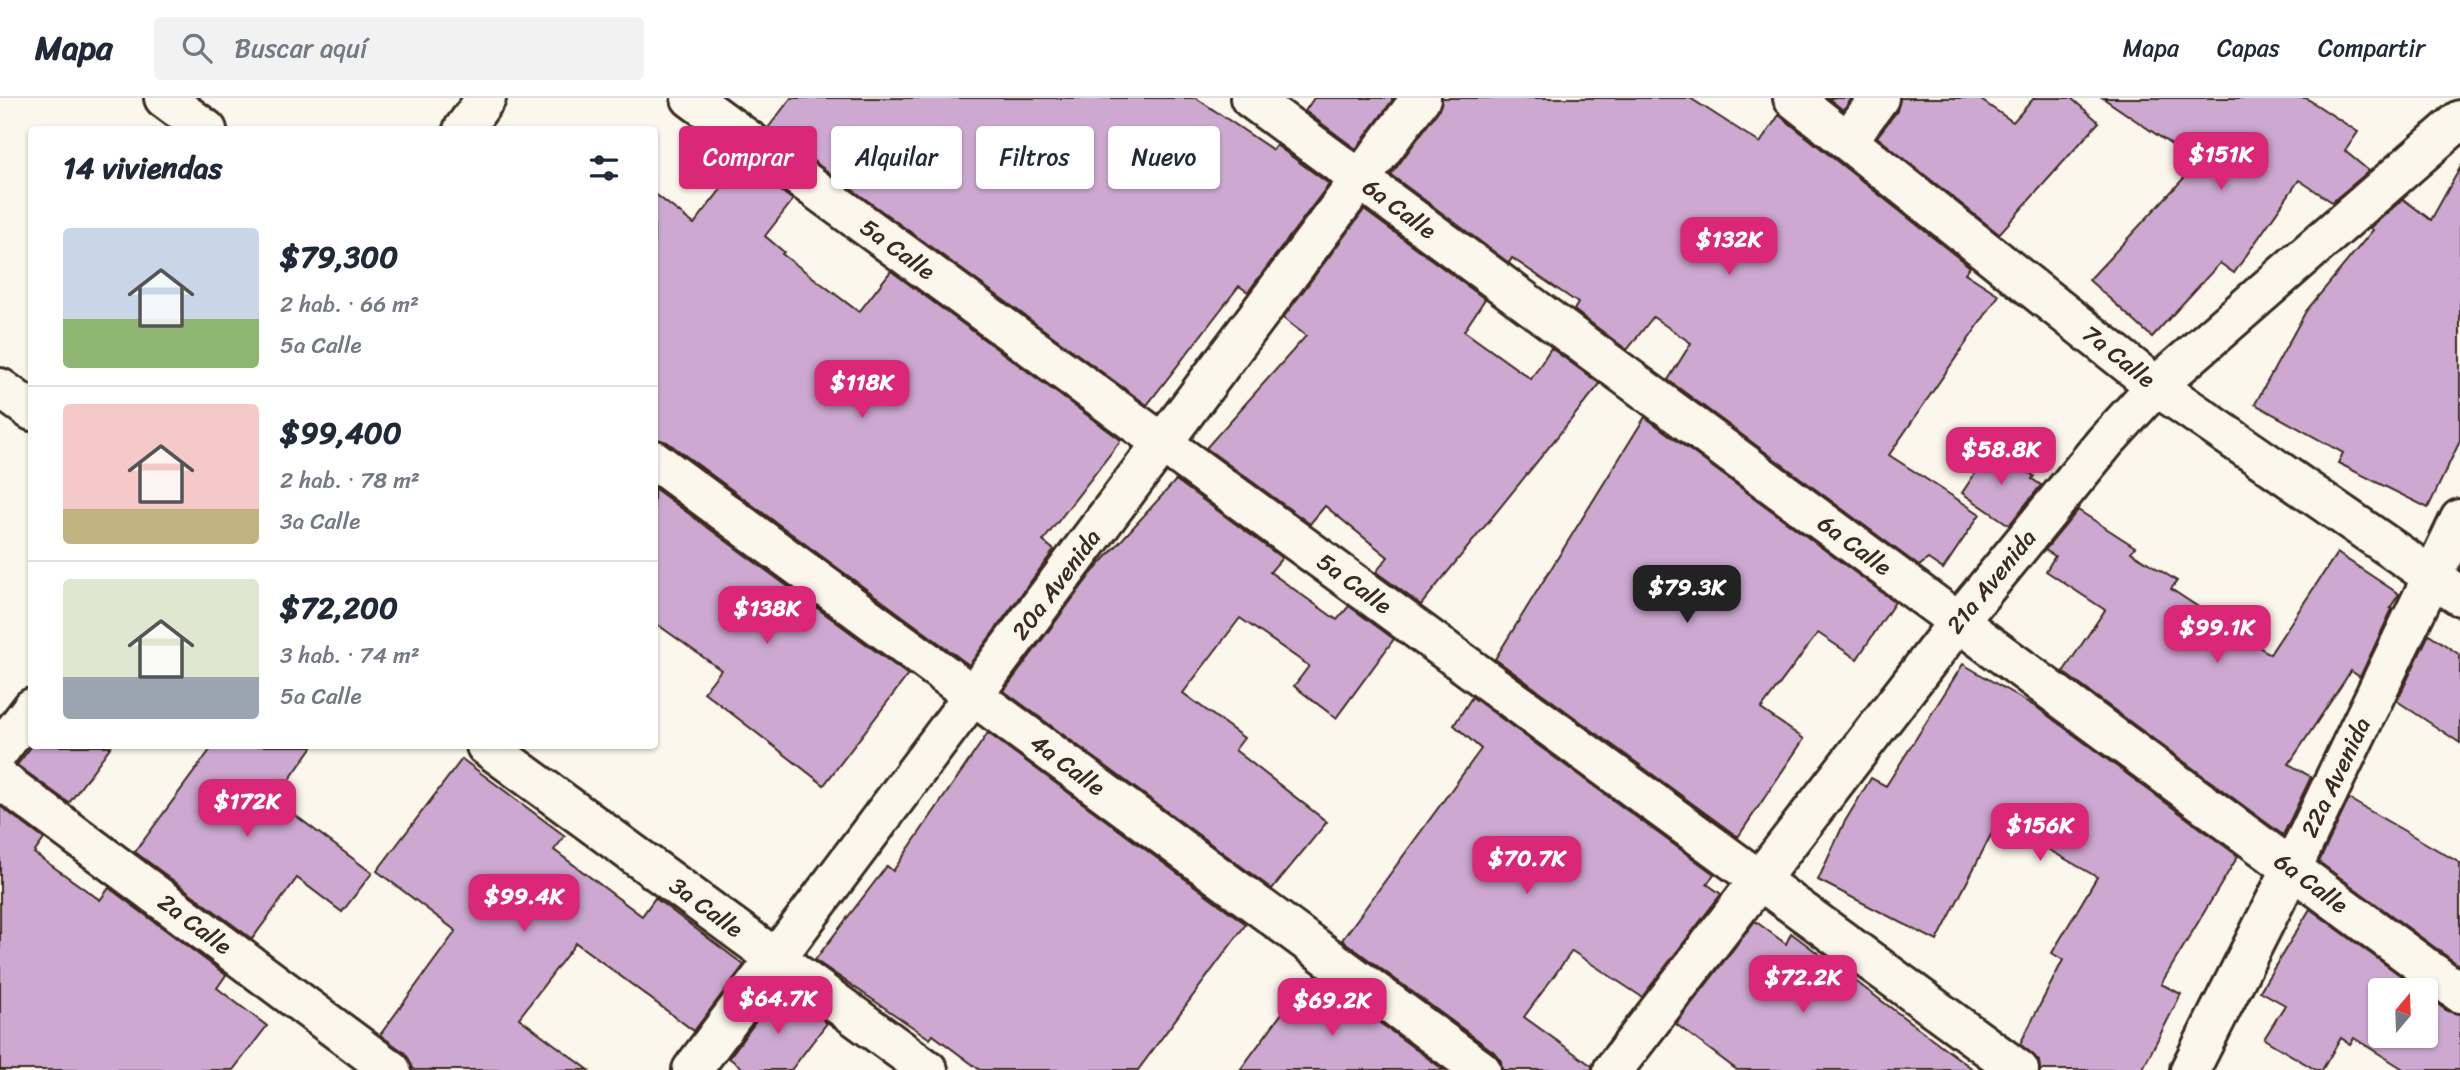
<!DOCTYPE html>
<html lang="es">
<head>
<meta charset="utf-8">
<style>
  body { margin:0; font-family:Sriracha,sans-serif; background:#f2f2f3; color:#1f2937; height:100vh; display:flex; flex-direction:column; font-size:26px; white-space:nowrap }
  * { box-sizing:border-box; margin:0 }
  p { font-size:23px; color:#747a83 }
  .icon { flex:none; width:38px; height:38px; fill:none; stroke:currentColor; stroke-width:2; stroke-linecap:round; stroke-linejoin:round }
  .map { position:relative; flex:1; overflow:hidden }
  .panel { position:absolute; left:28px; top:28px; width:630px; height:623px; display:flex; flex-direction:column; background:#fff; border-radius:7px; box-shadow:0 2px 5px #0004 }
  .panel>* { flex:none }
  .hud { position:absolute; left:679px; top:28px; width:665px; height:63px; display:flex; gap:14px }
  .needle { width:46px; rotate:19deg }
  .controls { position:absolute; left:2368px; top:880px; display:grid; gap:14px }
  .controls a { display:grid; place-items:center; width:70px; height:70px; border-radius:7px; background:#fff; box-shadow:0 2px 5px #0004; font-size:35px }
  .price { position:absolute; translate:-50% -60px; padding:0 16px; border-radius:14px; background:#db2777; color:#fff; font-size:23px; line-height:46px; filter:drop-shadow(0 2px 4px #0008) }
  .price::after { content:''; position:absolute; left:50%; top:42px; width:21px; height:16px; margin-left:-10px; background:inherit; clip-path:polygon(0 0,100% 0,50% 100%) }
  .price.current { background:#222; color:#fff }
  ul { padding:0; list-style:none }
  li { display:flex; align-items:center; gap:21px; height:175px; padding:0 35px }
  li+li { border-top:2px solid #e0e1e3 }
  li span { display:grid; place-items:center; flex:none; width:196px; height:140px; border-radius:7px; color:#555 }
  li>.icon { margin-inline-start:auto }
  span .icon { width:84px; height:84px; fill:#fffc; stroke-width:1 }
  li b { font-size:30px }
  h2 { display:flex; justify-content:space-between; align-items:center; height:84px; padding:0 35px; font-size:30px }
  .chip { padding:0 24px; border-radius:7px; background:#fff; box-shadow:0 2px 5px #0004; font-size:24px; line-height:63px }
  .chip.current { background:#db2777; color:#fff }
  header { display:flex; align-items:center; gap:42px; box-sizing:border-box; height:98px; padding:0 35px; background:#fff; border-bottom:2px solid #e0e1e3 }
  header strong { font-size:33px }
  nav { display:flex; gap:38px; margin-inline-start:auto; font-size:24px }
  .search { width:490px; height:63px; background:#f2f2f3; display:flex; align-items:center; gap:18px; box-sizing:border-box; padding:0 24px; border-radius:7px; color:#747a83; font-size:26px }
  .map>svg:first-child { display:block }
  .building { fill:#cda9d2; stroke:#3b2a1e; stroke-width:2 }
  .lines { fill:none; stroke-linecap:round; stroke-linejoin:round }
  .minor-casing { stroke:#3b2a1e; stroke-width:44 }
  .minor { stroke:#fbf7ec; stroke-width:38 }
  .labels { text-anchor:middle; stroke-width:5; stroke-linejoin:round; paint-order:stroke }
  .street-label { font-size:24px; fill:#3b2a1e; stroke:#fbf7ec }
</style>
</head>
<body>
<header>
<strong>Mapa</strong>
<div class="search"><svg class="icon" aria-label="search" viewBox="0 0 24 24"><circle cx="10" cy="10" r="6"/><path d="M15 15l6 6"/></svg>Buscar aquí</div>
<nav><a>Mapa</a><a>Capas</a><a>Compartir</a></nav>
</header>
<div class="map">
<svg width="2460" height="972" viewBox="0 0 2460 972">
  <rect width="100%" height="100%" fill="#fbf7ec"/>
  <filter id="ink" filterUnits="userSpaceOnUse"><feTurbulence type="fractalNoise" baseFrequency=".0143" numOctaves="2"/><feDisplacementMap in="SourceGraphic" scale="14" xChannelSelector="R" yChannelSelector="G"/><feConvolveMatrix kernelMatrix="1 2 1 2 8 2 1 2 1" color-interpolation-filters="sRGB"/></filter>
  <g filter="url(#ink)">
    <g class="building">
      <path d="M 791,0 L 1196,0 L 1273,52 L 1276,47 L 1329,86 L 1248,194 L 1239,188 L 1147,307 L 768,30 Z"/>
      <path d="M 1314,0 L 1394,0 L 1356,51 L 1305,13 Z"/>
      <path d="M 1442,0 L 1690,0 L 1760,45 L 1779,17 L 1970,169 L 1965,175 L 1999,197 L 1889,357 L 1980,416 L 1943,471 L 1928,461 L 1919,468 L 1668,282 L 1691,245 L 1653,219 L 1627,252 L 1574,212 L 1578,205 L 1512,160 L 1509,165 L 1391,77 L 1438,13 Z"/>
      <path d="M 1828,0 L 1852,0 L 1843,12 Z"/>
      <path d="M 1900,0 L 1978,0 L 2013,24 L 2034,0 L 2071,0 L 2099,24 L 1999,136 L 1877,39 L 1897,13 Z"/>
      <path d="M 2103,0 L 2306,0 L 2358,34 L 2345,53 L 2369,73 L 2332,104 L 2299,82 L 2234,175 L 2220,165 L 2152,239 L 2089,182 L 2198,65 Z"/>
      <path d="M 742,64 L 793,102 L 765,138 L 784,154 L 782,156 L 859,214 L 891,173 L 1121,342 L 1043,443 L 1054,452 L 969,567 L 667,344 L 654,340 L 654,95 L 694,126 Z"/>
      <path d="M 2460,70 L 2460,343 L 2428,410 L 2338,365 L 2343,355 L 2255,306 L 2306,213 L 2373,132 L 2370,130 L 2403,101 L 2431,122 Z"/>
      <path d="M 1364,112 L 1485,201 L 1464,233 L 1531,281 L 1551,250 L 1600,286 L 1421,507 L 1376,474 L 1388,459 L 1325,408 L 1310,426 L 1206,350 L 1306,238 L 1283,220 Z"/>
      <path d="M 1645,319 L 1895,504 L 1857,561 L 1818,535 L 1761,611 L 1804,641 L 1738,739 L 1495,561 Z"/>
      <path d="M 1992,350 L 2034,378 L 2032,381 L 2041,387 L 2009,427 L 1962,395 Z"/>
      <path d="M 1176,382 L 1282,460 L 1270,474 L 1337,522 L 1349,508 L 1394,541 L 1336,620 L 1294,588 L 1309,568 L 1240,520 L 1183,595 L 1244,640 L 1235,652 L 1327,724 L 1272,791 L 1004,593 L 1091,476 Z"/>
      <path d="M 654,390 L 908,577 L 824,687 L 704,594 L 721,572 L 654,524 Z"/>
      <path d="M 2078,412 L 2135,449 L 2131,454 L 2177,483 L 2171,491 L 2270,556 L 2337,455 L 2399,496 L 2390,510 L 2392,511 L 2360,579 L 2351,573 L 2289,666 L 2311,679 L 2283,737 L 2063,574 L 2105,512 L 2046,473 L 2055,458 L 2045,452 Z"/>
      <path d="M 2429,536 L 2460,557 L 2460,645 L 2397,603 Z"/>
      <path d="M 1963,566 L 2039,611 L 2238,758 L 2161,886 L 2181,896 L 2142,972 L 2040,972 L 2039,963 L 2020,946 L 2063,862 L 2052,855 L 2097,779 L 1998,723 L 1937,843 L 1818,782 L 1844,725 L 1871,680 L 1886,688 Z"/>
      <path d="M 1472,599 L 1714,776 L 1707,786 L 1721,796 L 1642,899 L 1572,853 L 1524,919 L 1592,968 L 1592,972 L 1502,972 L 1501,963 L 1494,954 L 1342,842 L 1481,651 L 1454,627 Z"/>
      <path d="M 988,635 L 1246,826 L 1138,972 L 980,972 L 933,937 L 930,941 L 815,862 L 887,768 L 893,773 Z"/>
      <path d="M 32,648 L 111,648 L 69,705 L 17,667 Z"/>
      <path d="M 213,648 L 313,648 L 275,702 L 372,775 L 342,814 L 297,780 L 252,841 L 135,754 Z"/>
      <path d="M 462,661 L 565,738 L 554,752 L 642,818 L 655,800 L 744,867 L 694,933 L 576,845 L 519,920 L 589,972 L 414,972 L 405,955 L 380,937 L 456,833 L 377,773 Z"/>
      <path d="M 2349,701 L 2460,765 L 2460,868 L 2319,764 Z"/>
      <path d="M 0,708 L 44,741 L 34,755 L 100,802 L 109,790 L 226,877 L 217,890 L 267,928 L 233,972 L 0,972 Z"/>
      <path d="M 2310,811 L 2420,892 L 2380,892 L 2380,938 L 2426,938 L 2426,897 L 2447,913 L 2460,916 L 2460,972 L 2405,972 L 2354,940 L 2350,946 L 2341,940 L 2322,972 L 2316,972 L 2264,941 L 2285,907 L 2260,893 Z"/>
      <path d="M 1755,823 L 1786,846 L 1791,835 L 1974,972 L 1737,972 L 1676,926 Z"/>
      <path d="M 1316,878 L 1444,972 L 1240,972 L 1302,888 L 1306,891 Z"/>
      <path d="M 779,892 L 827,925 L 791,972 L 745,972 L 729,960 Z"/>
    </g>
    <g class="lines">
      <g class="minor-casing">
        <g id="minor">
          <path d="M 164,0 L 207,32"/>
          <path id="s1" d="M 691,0 L 2019,972"/>
          <path id="s2" d="M 1250,0 L 2460,895"/>
          <path id="s3" d="M 1793,0 L 2156,288 L 2460,498"/>
          <path d="M 463,32 L 486,0"/>
          <path d="M 1849,41 L 1879,0"/>
          <path d="M 0,290 L 32,313"/>
          <path id="s4" d="M 654,362 L 1481,972"/>
          <path id="s5" d="M 486,648 L 928,972"/>
          <path d="M 0,652 L 32,610"/>
          <path id="s6" d="M 0,681 L 391,972"/>
          <path id="s7" d="M 692,972 L 1421,0"/>
          <path id="s8" d="M 1613,972 L 1958,524 L 2105,344 L 2156,288 L 2460,22"/>
          <path id="s9" d="M 2190,972 L 2291,772 L 2460,421"/>
        </g>
      </g>
      <use href="#minor" class="minor"/>
    </g>
  </g>
  <g class="labels">
    <g class="street-label">
      <text dy="8" stroke="none"><textPath href="#s2" startOffset="186">6a Calle</textPath></text>
      <text dy="8" stroke="none"><textPath href="#s1" startOffset="256">5a Calle</textPath></text>
      <text dy="8" stroke="none"><textPath href="#s3" startOffset="416">7a Calle</textPath></text>
      <text dy="8" stroke="none"><textPath href="#s2" startOffset="752">6a Calle</textPath></text>
      <text dy="8" stroke="none"><textPath href="#s8" startOffset="618">21a Avenida</textPath></text>
      <text dy="8" stroke="none"><textPath href="#s7" startOffset="607">20a Avenida</textPath></text>
      <text dy="8" stroke="none"><textPath href="#s1" startOffset="822">5a Calle</textPath></text>
      <text dy="8" stroke="none"><textPath href="#s4" startOffset="514">4a Calle</textPath></text>
      <text dy="8" stroke="none"><textPath href="#s9" startOffset="327">22a Avenida</textPath></text>
      <text dy="8" stroke="none"><textPath href="#s2" startOffset="1320">6a Calle</textPath></text>
      <text dy="8" stroke="none"><textPath href="#s5" startOffset="273">3a Calle</textPath></text>
      <text dy="8" stroke="none"><textPath href="#s6" startOffset="243">2a Calle</textPath></text>
    </g>
  </g>
</svg>
<div class="controls">
<a><svg class="needle" viewBox="-14 -14 28 28"><path d="M0-13l5 13h-10z" fill="#e53935"/><path d="M0 13l5-13h-10z" fill="#747a83"/></svg></a>
</div>
<b class="price" style="left:2221px;top:94px">$151K</b>
<b class="price" style="left:1729px;top:179px">$132K</b>
<b class="price" style="left:862px;top:322px">$118K</b>
<b class="price" style="left:2001px;top:389px">$58.8K</b>
<b class="price current" style="left:1687px;top:527px">$79.3K</b>
<b class="price" style="left:767px;top:548px">$138K</b>
<b class="price" style="left:2217px;top:567px">$99.1K</b>
<b class="price" style="left:247px;top:741px">$172K</b>
<b class="price" style="left:2040px;top:765px">$156K</b>
<b class="price" style="left:1527px;top:798px">$70.7K</b>
<b class="price" style="left:524px;top:836px">$99.4K</b>
<b class="price" style="left:1803px;top:917px">$72.2K</b>
<b class="price" style="left:778px;top:938px">$64.7K</b>
<b class="price" style="left:1332px;top:940px">$69.2K</b>
<div class="hud">
<a class="chip current">Comprar</a>
<a class="chip">Alquilar</a>
<a class="chip">Filtros</a>
<a class="chip">Nuevo</a>
</div>
<section class="panel">
<h2>14 viviendas<svg class="icon" aria-label="filters" viewBox="0 0 24 24"><path d="M4 7h16M4 17h16"/><circle cx="9" cy="7" r="2"/><circle cx="15" cy="17" r="2"/></svg></h2>
<ul>
<li><span style="background:linear-gradient(#c9d6e8 65%,#8fb573 0)"><svg class="icon" aria-label="home" viewBox="0 0 24 24"><path d="M3 11l9-7 9 7M6 9v11h12V9"/></svg></span><div><b>$79,300</b><p>2 hab. · 66 m²</p><p>5a Calle</p></div></li>
<li><span style="background:linear-gradient(#f6c9c9 75%,#c2b280 0)"><svg class="icon" aria-label="home" viewBox="0 0 24 24"><path d="M3 11l9-7 9 7M6 9v11h12V9"/></svg></span><div><b>$99,400</b><p>2 hab. · 78 m²</p><p>3a Calle</p></div></li>
<li><span style="background:linear-gradient(#dfe7d0 70%,#9aa5b1 0)"><svg class="icon" aria-label="home" viewBox="0 0 24 24"><path d="M3 11l9-7 9 7M6 9v11h12V9"/></svg></span><div><b>$72,200</b><p>3 hab. · 74 m²</p><p>5a Calle</p></div></li>
</ul>
</section>
</div>
</body>
</html>
